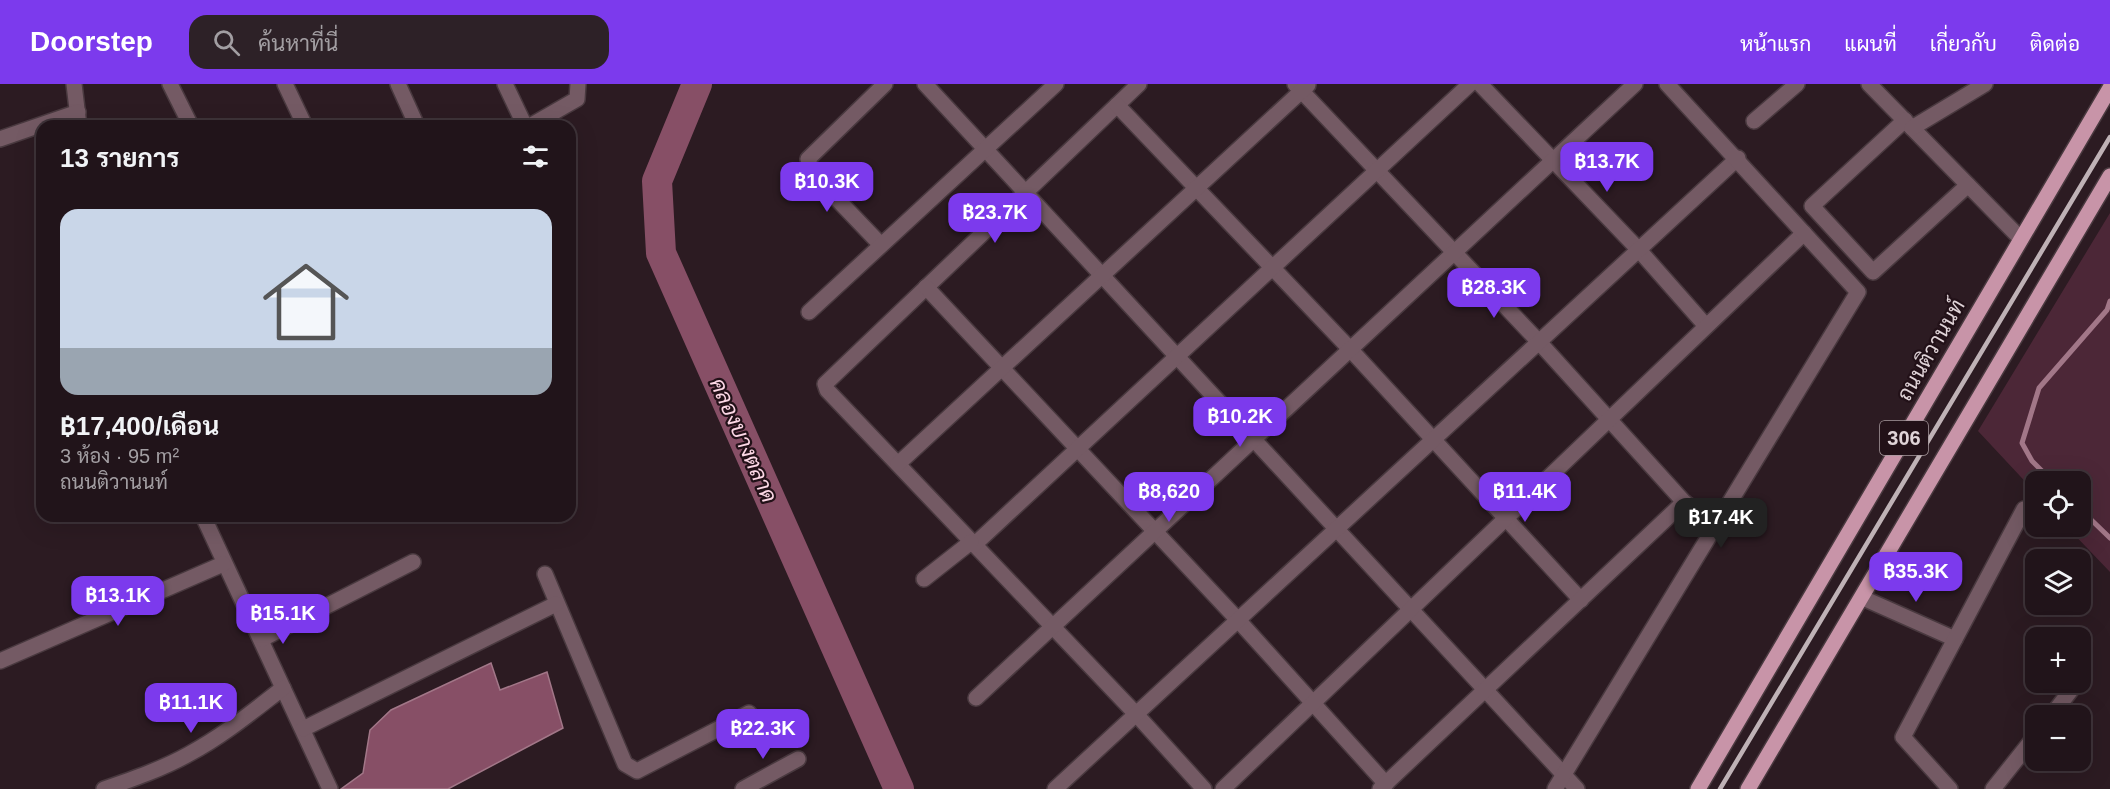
<!DOCTYPE html>
<html lang="th">
<head>
<meta charset="utf-8">
<style>
  body { margin:0; font-family:Arial,Sarabun,sans-serif; background:#2d2127; color:#f1f3f6; height:100vh; display:flex; flex-direction:column; font-size:22px; white-space:nowrap }
  * { box-sizing:border-box; margin:0 }
  p { font-size:20px; color:#a29ea2 }
  .icon { flex:none; width:33px; height:33px; fill:none; stroke:currentColor; stroke-width:2; stroke-linecap:round; stroke-linejoin:round }
  .map { position:relative; flex:1; overflow:hidden }
  .panel { position:absolute; left:36px; top:36px; width:540px; height:402px; display:flex; flex-direction:column; background:#21141a; border-radius:18px; box-shadow:0 6px 24px #0002,0 0 0 2px #3e3339 }
  .panel>* { flex:none }
  .controls { position:absolute; left:2025px; top:387px; display:grid; gap:12px }
  .controls a { display:grid; place-items:center; width:66px; height:66px; border-radius:12px; background:#21141a; box-shadow:0 6px 24px #0002,0 0 0 2px #3e3339; font-size:30px }
  .price { position:absolute; translate:-50% -51px; padding:0 14px; border-radius:12px; background:#7c3aed; color:#fff; font-size:20px; line-height:39px; filter:drop-shadow(0 2px 3px #0008) }
  .price::after { content:''; position:absolute; left:50%; top:36px; width:18px; height:14px; margin-left:-9px; background:inherit; clip-path:polygon(0 0,100% 0,50% 100%) }
  .price.active { background:#222; color:#fff }
  ul { padding:0; list-style:none }
  li { display:grid; align-content:center; gap:12px; height:318px; padding:0 24px }
  li+li { border-top:2px solid #3e3339 }
  li span { display:grid; place-items:center; height:186px; border-radius:18px; color:#555 }
  li>.icon { margin-inline-start:auto }
  span .icon { width:108px; height:108px; fill:#fffc; stroke-width:1 }
  li b { font-size:26px }
  h2 { display:flex; justify-content:space-between; align-items:center; height:72px; padding:0 24px; font-size:26px }
  header { display:flex; align-items:center; gap:36px; box-sizing:border-box; height:84px; padding:0 30px; background:#7c3aed; color:#fff }
  header strong { font-size:28px }
  nav { display:flex; gap:33px; margin-inline-start:auto; font-size:21px }
  .search { width:420px; height:54px; background:#2d2127; display:flex; align-items:center; gap:15px; box-sizing:border-box; padding:0 21px; border-radius:18px; color:#a29ea2; font-size:22px }
  .map>svg:first-child { display:block }
  .green { fill:#4c2737 }
  .water { fill:#874f66; stroke:#a27788; stroke-width:1.5 }
  .lines { fill:none; stroke-linecap:round; stroke-linejoin:round }
  .stream { stroke:#a27788; stroke-width:5 }
  .river { stroke:#874f66; stroke-width:30 }
  .minor-casing { stroke:#49393f; stroke-width:18 }
  .major-casing { stroke:#49393f; stroke-width:18 }
  .minor { stroke:#745a64; stroke-width:15 }
  .major { stroke:#c894a8; stroke-width:15 }
  .rail { stroke:#bfb2b6; stroke-width:4.5 }
  .labels { text-anchor:middle; stroke-width:4.5; stroke-linejoin:round; paint-order:stroke }
  .shield { fill:#221118; stroke:#a79a9e; stroke-width:1.5 }
  .shield-label { font-size:20px; font-weight:bold; fill:#e0d4d8 }
  .street-label { font-size:21px; fill:#e0d4d8; stroke:#221118 }
  .water-label { font-size:22px; font-style:italic; fill:#fdd8e6; stroke:#221118 }
</style>
</head>
<body>
<header>
<strong>Doorstep</strong>
<div class="search"><svg class="icon" aria-label="search" viewBox="0 0 24 24"><circle cx="10" cy="10" r="6"/><path d="M15 15l6 6"/></svg>ค้นหาที่นี่</div>
<nav><a>หน้าแรก</a><a>แผนที่</a><a>เกี่ยวกับ</a><a>ติดต่อ</a></nav>
</header>
<div class="map">
<svg width="2110" height="705" viewBox="0 0 2110 705">
  <rect width="100%" height="100%" fill="#2c1b22"/>
  <path class="green" d="M 2110,129 L 2110,488 L 2067,443 L 2080,442 L 2080,398 L 2036,398 L 2035,408 L 1978,347 Z"/>
  <path class="water" d="M 491,579 L 500,606 L 547,588 L 563,644 L 448,705 L 341,705 L 363,689 L 370,646 L 391,626 Z"/>
  <g class="lines">
    <g class="stream">
      <path d="M 2053,398 L 2032,377 L 2022,359 L 2039,304 L 2107,226 L 2110,217"/>
      <path d="M 2080,425 L 2110,454"/>
    </g>
    <path class="river" d="M 697,0 L 657,97 L 661,169 L 899,705"/>
    <g class="minor-casing">
      <g id="minor">
        <path d="M 74,0 L 79,42"/>
        <path d="M 170,0 L 191,42"/>
        <path d="M 285,0 L 305,42"/>
        <path d="M 398,0 L 417,42"/>
        <path d="M 505,0 L 525,42"/>
        <path d="M 925,0 L 1577,705"/>
        <path d="M 1139,0 L 825,300 L 827,306 L 1136,630 L 1204,705"/>
        <path d="M 1295,0 L 1539,258 L 1684,418 L 1716,442"/>
        <path d="M 1480,0 L 1639,166 L 1706,242"/>
        <path d="M 1869,0 L 2021,155"/>
        <path d="M 1117,21 L 1350,265 L 1581,516"/>
        <path d="M 1905,36 L 1812,122 L 1873,188 L 1968,101"/>
        <path d="M 1754,37 L 1797,0"/>
        <path d="M 530,42 L 577,15 L 578,0"/>
        <path d="M 1912,44 L 1985,0"/>
        <path d="M 0,55 L 78,28"/>
        <path d="M 881,161 L 813,90 L 808,75 L 885,0"/>
        <path d="M 926,203 L 1238,536 L 1386,700"/>
        <path d="M 809,228 L 1056,0"/>
        <path d="M 898,380 L 1308,1"/>
        <path d="M 203,432 L 330,705"/>
        <path d="M 974,461 L 1470,0"/>
        <path d="M 545,490 L 625,680 L 637,687 L 749,629"/>
        <path d="M 924,495 L 971,458"/>
        <path d="M 1863,514 L 1955,555"/>
        <path d="M 262,555 L 413,478"/>
        <path d="M 0,577 L 223,480"/>
        <path d="M 976,614 L 1635,0"/>
        <path d="M 2051,632 L 2075,601"/>
        <path d="M 303,645 L 556,520"/>
        <path d="M 104,705 C 133,695 162,685 189,670 C 223,652 253,627 283,604"/>
        <path d="M 743,705 L 798,675"/>
        <path d="M 1055,705 L 1738,74"/>
        <path d="M 1223,705 L 1804,149"/>
        <path d="M 1380,705 L 1684,418"/>
        <path d="M 1555,705 L 1858,208 L 1667,0"/>
        <path d="M 1950,705 L 1903,653 L 2024,425"/>
        <path d="M 1993,705 L 2036,651"/>
      </g>
    </g>
    <g class="major-casing">
      <g id="major">
        <path d="M 1698,705 L 2110,4"/>
        <path d="M 1748,705 L 2110,92"/>
      </g>
    </g>
    <use href="#minor" class="minor"/>
    <use href="#major" class="major"/>
    <path class="rail" d="M 1720,705 L 2110,53"/>
  </g>
  <g class="labels">
    <rect class="shield" x="1880" y="337" width="48" height="34" rx="4.5"/>
    <g class="shield-label">
      <text x="1904" y="361">306</text>
    </g>
    <g class="street-label">
      <text transform="translate(1931 266) rotate(-60)" y="7">ถนนติวานนท์</text>
    </g>
    <g class="water-label">
      <text transform="translate(744 356) rotate(66)" y="8">คลองบางตลาด</text>
    </g>
  </g>
</svg>
<div class="controls">
<a><svg class="icon" aria-label="locate" viewBox="0 0 24 24"><circle cx="12" cy="12" r="6"/><path d="M12 2v4M12 18v4M2 12h4M18 12h4"/></svg></a>
<a><svg class="icon" aria-label="layers" viewBox="0 0 24 24"><path d="M12 4l9 5-9 5-9-5zM3 14l9 5 9-5"/></svg></a>
<a>+</a>
<a>−</a>
</div>
<b class="price" style="left:1607px;top:109px">฿13.7K</b>
<b class="price" style="left:827px;top:129px">฿10.3K</b>
<b class="price" style="left:995px;top:160px">฿23.7K</b>
<b class="price" style="left:1494px;top:235px">฿28.3K</b>
<b class="price" style="left:1240px;top:364px">฿10.2K</b>
<b class="price" style="left:1169px;top:439px">฿8,620</b>
<b class="price" style="left:1525px;top:439px">฿11.4K</b>
<b class="price active" style="left:1721px;top:465px">฿17.4K</b>
<b class="price" style="left:1916px;top:519px">฿35.3K</b>
<b class="price" style="left:118px;top:543px">฿13.1K</b>
<b class="price" style="left:283px;top:561px">฿15.1K</b>
<b class="price" style="left:191px;top:650px">฿11.1K</b>
<b class="price" style="left:763px;top:676px">฿22.3K</b>
<section class="panel">
<h2>13 รายการ<svg class="icon" aria-label="filters" viewBox="0 0 24 24"><path d="M4 7h16M4 17h16"/><circle cx="9" cy="7" r="2"/><circle cx="15" cy="17" r="2"/></svg></h2>
<ul>
<li><span style="background:linear-gradient(#c9d6e8 75%,#9aa5b1 0)"><svg class="icon" aria-label="home" viewBox="0 0 24 24"><path d="M3 11l9-7 9 7M6 9v11h12V9"/></svg></span><div><b>฿17,400/เดือน</b><p>3 ห้อง · 95 m²</p><p>ถนนติวานนท์</p></div></li>
</ul>
</section>
</div>
</body>
</html>
